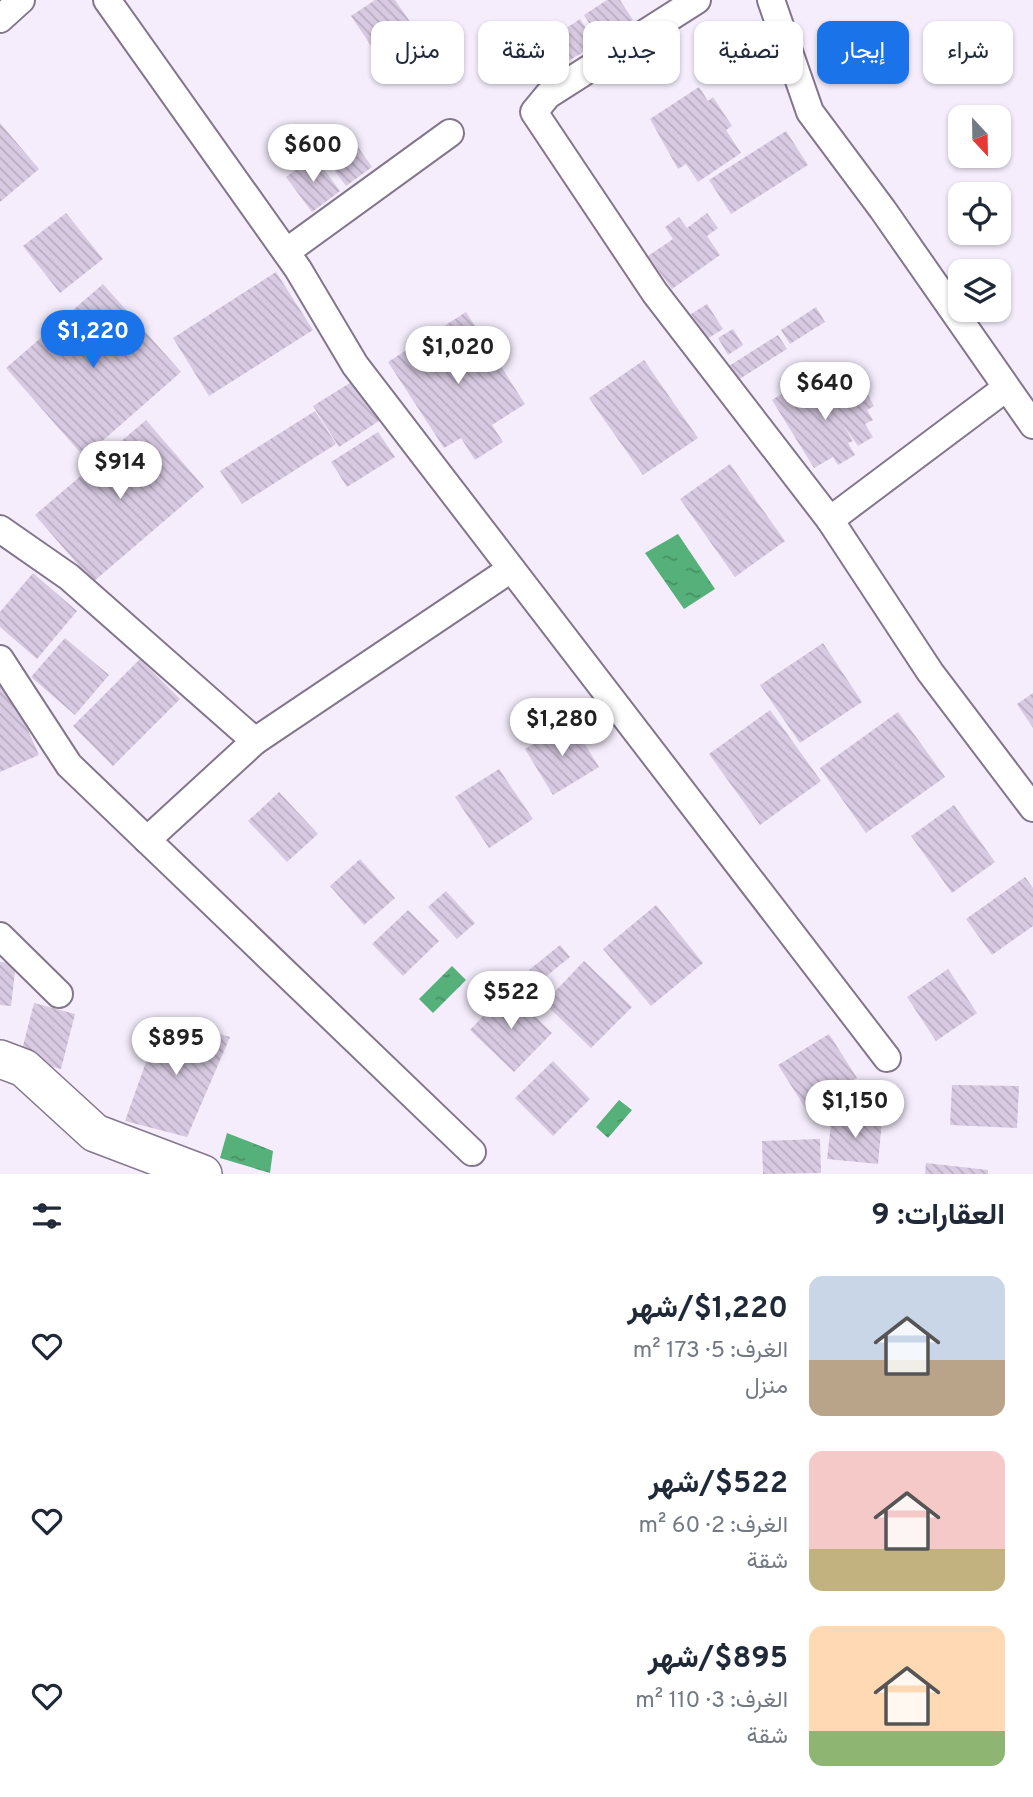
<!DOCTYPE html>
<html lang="ar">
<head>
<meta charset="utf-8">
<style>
  body { margin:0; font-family:Overpass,Vazirmatn,sans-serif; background:#f6f6f7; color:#1f2937; direction:rtl; height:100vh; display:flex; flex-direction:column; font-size:26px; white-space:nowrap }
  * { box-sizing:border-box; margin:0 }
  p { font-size:23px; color:#747a83 }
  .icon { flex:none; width:38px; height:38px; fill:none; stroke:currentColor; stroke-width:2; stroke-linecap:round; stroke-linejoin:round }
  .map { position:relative; height:1174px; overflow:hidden; direction:ltr }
  .details { display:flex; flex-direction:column; background:#fff; flex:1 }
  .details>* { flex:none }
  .banner { position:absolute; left:21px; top:21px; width:992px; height:63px; direction:rtl; display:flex; gap:14px }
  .needle { width:46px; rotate:158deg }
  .controls { position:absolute; left:948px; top:105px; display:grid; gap:14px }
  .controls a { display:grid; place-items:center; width:63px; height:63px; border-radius:14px; background:#fff; box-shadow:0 2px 5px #0004; font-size:35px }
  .price { position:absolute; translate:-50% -60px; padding:0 16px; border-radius:24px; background:#fff; color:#222; font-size:23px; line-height:46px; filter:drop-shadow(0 2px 4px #0008) }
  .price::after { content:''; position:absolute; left:50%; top:42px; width:21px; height:16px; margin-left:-10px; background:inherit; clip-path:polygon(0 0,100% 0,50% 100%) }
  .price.selected { background:#1a73e8; color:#fff }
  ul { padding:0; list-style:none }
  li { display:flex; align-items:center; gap:21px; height:175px; padding:0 28px }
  li span { display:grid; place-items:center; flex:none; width:196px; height:140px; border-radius:14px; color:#555 }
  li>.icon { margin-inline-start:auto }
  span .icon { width:84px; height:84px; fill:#fffc; stroke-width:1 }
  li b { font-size:30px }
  h2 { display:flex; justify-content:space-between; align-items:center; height:84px; padding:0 28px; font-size:30px }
  .pill { padding:0 24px; border-radius:14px; background:#fff; box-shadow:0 2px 5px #0004; font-size:24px; line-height:63px }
  .pill.selected { background:#1a73e8; color:#fff }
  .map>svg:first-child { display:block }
  .water { fill:url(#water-ripples) }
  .building { fill:url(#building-back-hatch) }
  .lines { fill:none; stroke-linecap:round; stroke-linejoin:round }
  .street-casing { stroke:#83768c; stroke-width:30 }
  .secondary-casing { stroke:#83768c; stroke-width:40 }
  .street { stroke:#fff; stroke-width:26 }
  .secondary { stroke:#fff; stroke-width:37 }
</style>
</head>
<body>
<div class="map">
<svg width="1033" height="1174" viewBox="0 0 1033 1174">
  <defs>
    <pattern id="water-ripples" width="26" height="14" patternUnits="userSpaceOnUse" patternTransform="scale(1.75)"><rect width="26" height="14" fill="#55b179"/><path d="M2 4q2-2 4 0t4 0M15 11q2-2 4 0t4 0" fill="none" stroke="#479064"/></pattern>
    <pattern id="building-back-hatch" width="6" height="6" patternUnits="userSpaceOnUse" patternTransform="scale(1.75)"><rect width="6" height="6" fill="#d8cae2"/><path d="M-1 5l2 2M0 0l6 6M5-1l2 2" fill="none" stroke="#baadc2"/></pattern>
  </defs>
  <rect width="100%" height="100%" fill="#f5edfc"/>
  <g class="water">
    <path d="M 678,534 L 715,589 L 684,609 L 645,553 Z"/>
    <path d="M 452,966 L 466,980 L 433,1013 L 419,999 Z"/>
    <path d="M 619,1100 L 632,1110 L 608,1138 L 596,1127 Z"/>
    <path d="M 227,1133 L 273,1151 L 270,1173 L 220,1158 Z"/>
  </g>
  <g class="building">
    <path d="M 375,0 L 395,0 L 420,36 L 382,62 L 351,16 Z"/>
    <path d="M 607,0 L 620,0 L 633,20 L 600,40 L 584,15 Z"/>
    <path d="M 580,19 L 596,44 L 559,67 L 544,43 Z"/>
    <path d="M 699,87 L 708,101 L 713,97 L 732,126 L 726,130 L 741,153 L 698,182 L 686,164 L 678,169 L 650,119 Z"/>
    <path d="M 0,123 L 39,169 L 0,202 Z"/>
    <path d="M 786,131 L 808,165 L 731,214 L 709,180 Z"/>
    <path d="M 351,137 L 372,167 L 346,186 L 324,156 Z"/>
    <path d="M 314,156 L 340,191 L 312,212 L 286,177 Z"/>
    <path d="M 66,213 L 103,259 L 60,293 L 23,246 Z"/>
    <path d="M 707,213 L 718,228 L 707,236 L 720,255 L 672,289 L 648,256 L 673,239 L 665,227 L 679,217 L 687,228 Z"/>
    <path d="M 276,272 L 313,330 L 209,396 L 173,338 Z"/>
    <path d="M 103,284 L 181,372 L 84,457 L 6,368 Z"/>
    <path d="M 707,304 L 723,329 L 707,339 L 691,314 Z"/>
    <path d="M 816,307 L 825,322 L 790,344 L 781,330 Z"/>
    <path d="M 466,312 L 525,404 L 492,425 L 503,442 L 475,460 L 461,438 L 444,448 L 388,362 Z"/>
    <path d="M 733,329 L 743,345 L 728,355 L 718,338 Z"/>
    <path d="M 778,335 L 787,349 L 738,380 L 729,366 Z"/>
    <path d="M 644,360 L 698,438 L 643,475 L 589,398 Z"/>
    <path d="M 812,379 L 816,386 L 823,382 L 839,404 L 855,395 L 859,397 L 867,393 L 874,406 L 867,410 L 873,420 L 865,424 L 873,437 L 858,446 L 842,423 L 853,441 L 848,443 L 855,455 L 838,465 L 833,457 L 814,468 L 772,400 L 792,387 L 798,397 L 803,394 L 799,387 Z"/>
    <path d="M 353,381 L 379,421 L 339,447 L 313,406 Z"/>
    <path d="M 315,411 L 336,444 L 242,504 L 220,471 Z"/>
    <path d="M 146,420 L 204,487 L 93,582 L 35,515 Z"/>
    <path d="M 378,432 L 395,457 L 347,487 L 331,462 Z"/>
    <path d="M 730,464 L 785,541 L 735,577 L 680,499 Z"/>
    <path d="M 33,573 L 77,611 L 37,659 L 0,627 L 0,612 Z"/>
    <path d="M 65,638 L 109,675 L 75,715 L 31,677 Z"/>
    <path d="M 823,643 L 862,702 L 800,743 L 760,685 Z"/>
    <path d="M 140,659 L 180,699 L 113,766 L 73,726 Z"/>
    <path d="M 0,667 L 39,755 L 0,772 Z"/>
    <path d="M 1033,693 L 1033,728 L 1017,704 Z"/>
    <path d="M 770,710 L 821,781 L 760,825 L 709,754 Z"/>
    <path d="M 898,712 L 945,777 L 866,833 L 820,768 Z"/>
    <path d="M 571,722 L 599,767 L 553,795 L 525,749 Z"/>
    <path d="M 499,769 L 533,819 L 489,848 L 455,797 Z"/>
    <path d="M 279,792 L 318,834 L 287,862 L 248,821 Z"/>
    <path d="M 954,805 L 995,862 L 952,893 L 911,836 Z"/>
    <path d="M 360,859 L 395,898 L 364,925 L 330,886 Z"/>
    <path d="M 1025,877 L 1033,888 L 1033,926 L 992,955 L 966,919 Z"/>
    <path d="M 446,891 L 475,923 L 457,939 L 428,907 Z"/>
    <path d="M 656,905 L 703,963 L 651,1006 L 603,949 Z"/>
    <path d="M 408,910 L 439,941 L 403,976 L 372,944 Z"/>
    <path d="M 560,945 L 570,957 L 539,982 L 529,970 Z"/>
    <path d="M 584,961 L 632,1007 L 591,1048 L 544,1003 Z"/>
    <path d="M 0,962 L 16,963 L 11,1006 L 0,1005 Z"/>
    <path d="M 948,969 L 977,1013 L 936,1041 L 907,997 Z"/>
    <path d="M 508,990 L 552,1033 L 514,1072 L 470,1030 Z"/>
    <path d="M 34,1003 L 75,1014 L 61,1069 L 20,1058 Z"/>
    <path d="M 162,1017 L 230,1037 L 187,1137 L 125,1121 Z"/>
    <path d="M 829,1034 L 857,1078 L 806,1109 L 778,1065 Z"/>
    <path d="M 553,1061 L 590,1099 L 553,1136 L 515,1098 Z"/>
    <path d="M 952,1085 L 1019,1086 L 1017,1128 L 950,1125 Z"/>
    <path d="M 832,1115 L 882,1120 L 878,1164 L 827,1159 Z"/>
    <path d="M 820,1139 L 821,1173 L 763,1174 L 762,1141 Z"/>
    <path d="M 926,1163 L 988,1170 L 988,1174 L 925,1174 Z"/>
  </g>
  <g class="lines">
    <g class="street-casing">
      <g id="street">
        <path d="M 107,0 L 298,269 L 355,365 L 887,1058"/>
        <path d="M 697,0 L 548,95 L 534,112 L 655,293 L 830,520"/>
        <path d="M 771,0 L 810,112 L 883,210 L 1033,425"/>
        <path d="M 0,19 L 21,0"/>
        <path d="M 286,252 L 450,133"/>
        <path d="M 1006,388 L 830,520 L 930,672 L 1033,808"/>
        <path d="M 0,529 L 69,577 L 255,741 L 147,840"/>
        <path d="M 0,659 L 69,765 L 472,1152"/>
        <path d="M 255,741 L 511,569"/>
        <path d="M 0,936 L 59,994"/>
      </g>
    </g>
    <g class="secondary-casing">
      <path id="secondary" d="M 0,1059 L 24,1068 L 95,1133 L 203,1174"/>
    </g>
    <use href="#street" class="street"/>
    <use href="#secondary" class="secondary"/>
  </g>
</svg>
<div class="controls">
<a><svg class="needle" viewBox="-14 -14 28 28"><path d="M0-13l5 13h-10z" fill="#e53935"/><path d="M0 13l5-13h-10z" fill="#747a83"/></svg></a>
<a><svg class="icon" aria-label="locate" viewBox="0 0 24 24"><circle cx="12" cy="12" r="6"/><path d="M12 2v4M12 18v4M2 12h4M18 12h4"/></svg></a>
<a><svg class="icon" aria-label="layers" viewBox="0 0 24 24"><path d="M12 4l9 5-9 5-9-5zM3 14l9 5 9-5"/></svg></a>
</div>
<b class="price" style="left:313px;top:184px">$600</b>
<b class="price selected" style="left:93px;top:370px">$1,220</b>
<b class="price" style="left:458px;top:386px">$1,020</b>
<b class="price" style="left:825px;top:422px">$640</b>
<b class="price" style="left:120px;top:501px">$914</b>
<b class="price" style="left:562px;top:758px">$1,280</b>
<b class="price" style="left:511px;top:1031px">$522</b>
<b class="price" style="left:176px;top:1077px">$895</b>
<b class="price" style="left:855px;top:1140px">$1,150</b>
<div class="banner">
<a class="pill">شراء</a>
<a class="pill selected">إيجار</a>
<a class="pill">تصفية</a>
<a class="pill">جديد</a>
<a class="pill">شقة</a>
<a class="pill">منزل</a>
</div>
</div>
<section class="details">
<h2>العقارات: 9<svg class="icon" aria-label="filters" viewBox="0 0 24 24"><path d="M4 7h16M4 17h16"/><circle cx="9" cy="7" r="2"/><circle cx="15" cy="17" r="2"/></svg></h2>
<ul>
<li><span style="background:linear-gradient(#c9d6e8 60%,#b9a48a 0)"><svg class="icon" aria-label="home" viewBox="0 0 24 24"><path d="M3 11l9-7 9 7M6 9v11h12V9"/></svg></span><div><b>$1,220/شهر</b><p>الغرف: 5 · 173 m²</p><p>منزل</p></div><svg class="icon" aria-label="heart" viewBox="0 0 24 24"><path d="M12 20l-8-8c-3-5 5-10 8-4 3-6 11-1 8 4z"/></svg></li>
<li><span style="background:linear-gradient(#f6c9c9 70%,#c2b280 0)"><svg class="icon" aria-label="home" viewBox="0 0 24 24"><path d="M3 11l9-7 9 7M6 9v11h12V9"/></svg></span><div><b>$522/شهر</b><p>الغرف: 2 · 60 m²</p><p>شقة</p></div><svg class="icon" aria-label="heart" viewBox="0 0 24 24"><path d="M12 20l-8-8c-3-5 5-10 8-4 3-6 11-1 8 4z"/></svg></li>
<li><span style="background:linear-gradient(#ffd9b3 75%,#8fb573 0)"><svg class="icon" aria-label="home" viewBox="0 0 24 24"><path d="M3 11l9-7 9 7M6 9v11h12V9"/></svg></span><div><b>$895/شهر</b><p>الغرف: 3 · 110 m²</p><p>شقة</p></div><svg class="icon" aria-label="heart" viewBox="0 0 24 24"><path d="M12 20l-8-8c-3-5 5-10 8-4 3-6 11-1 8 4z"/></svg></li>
</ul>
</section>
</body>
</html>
